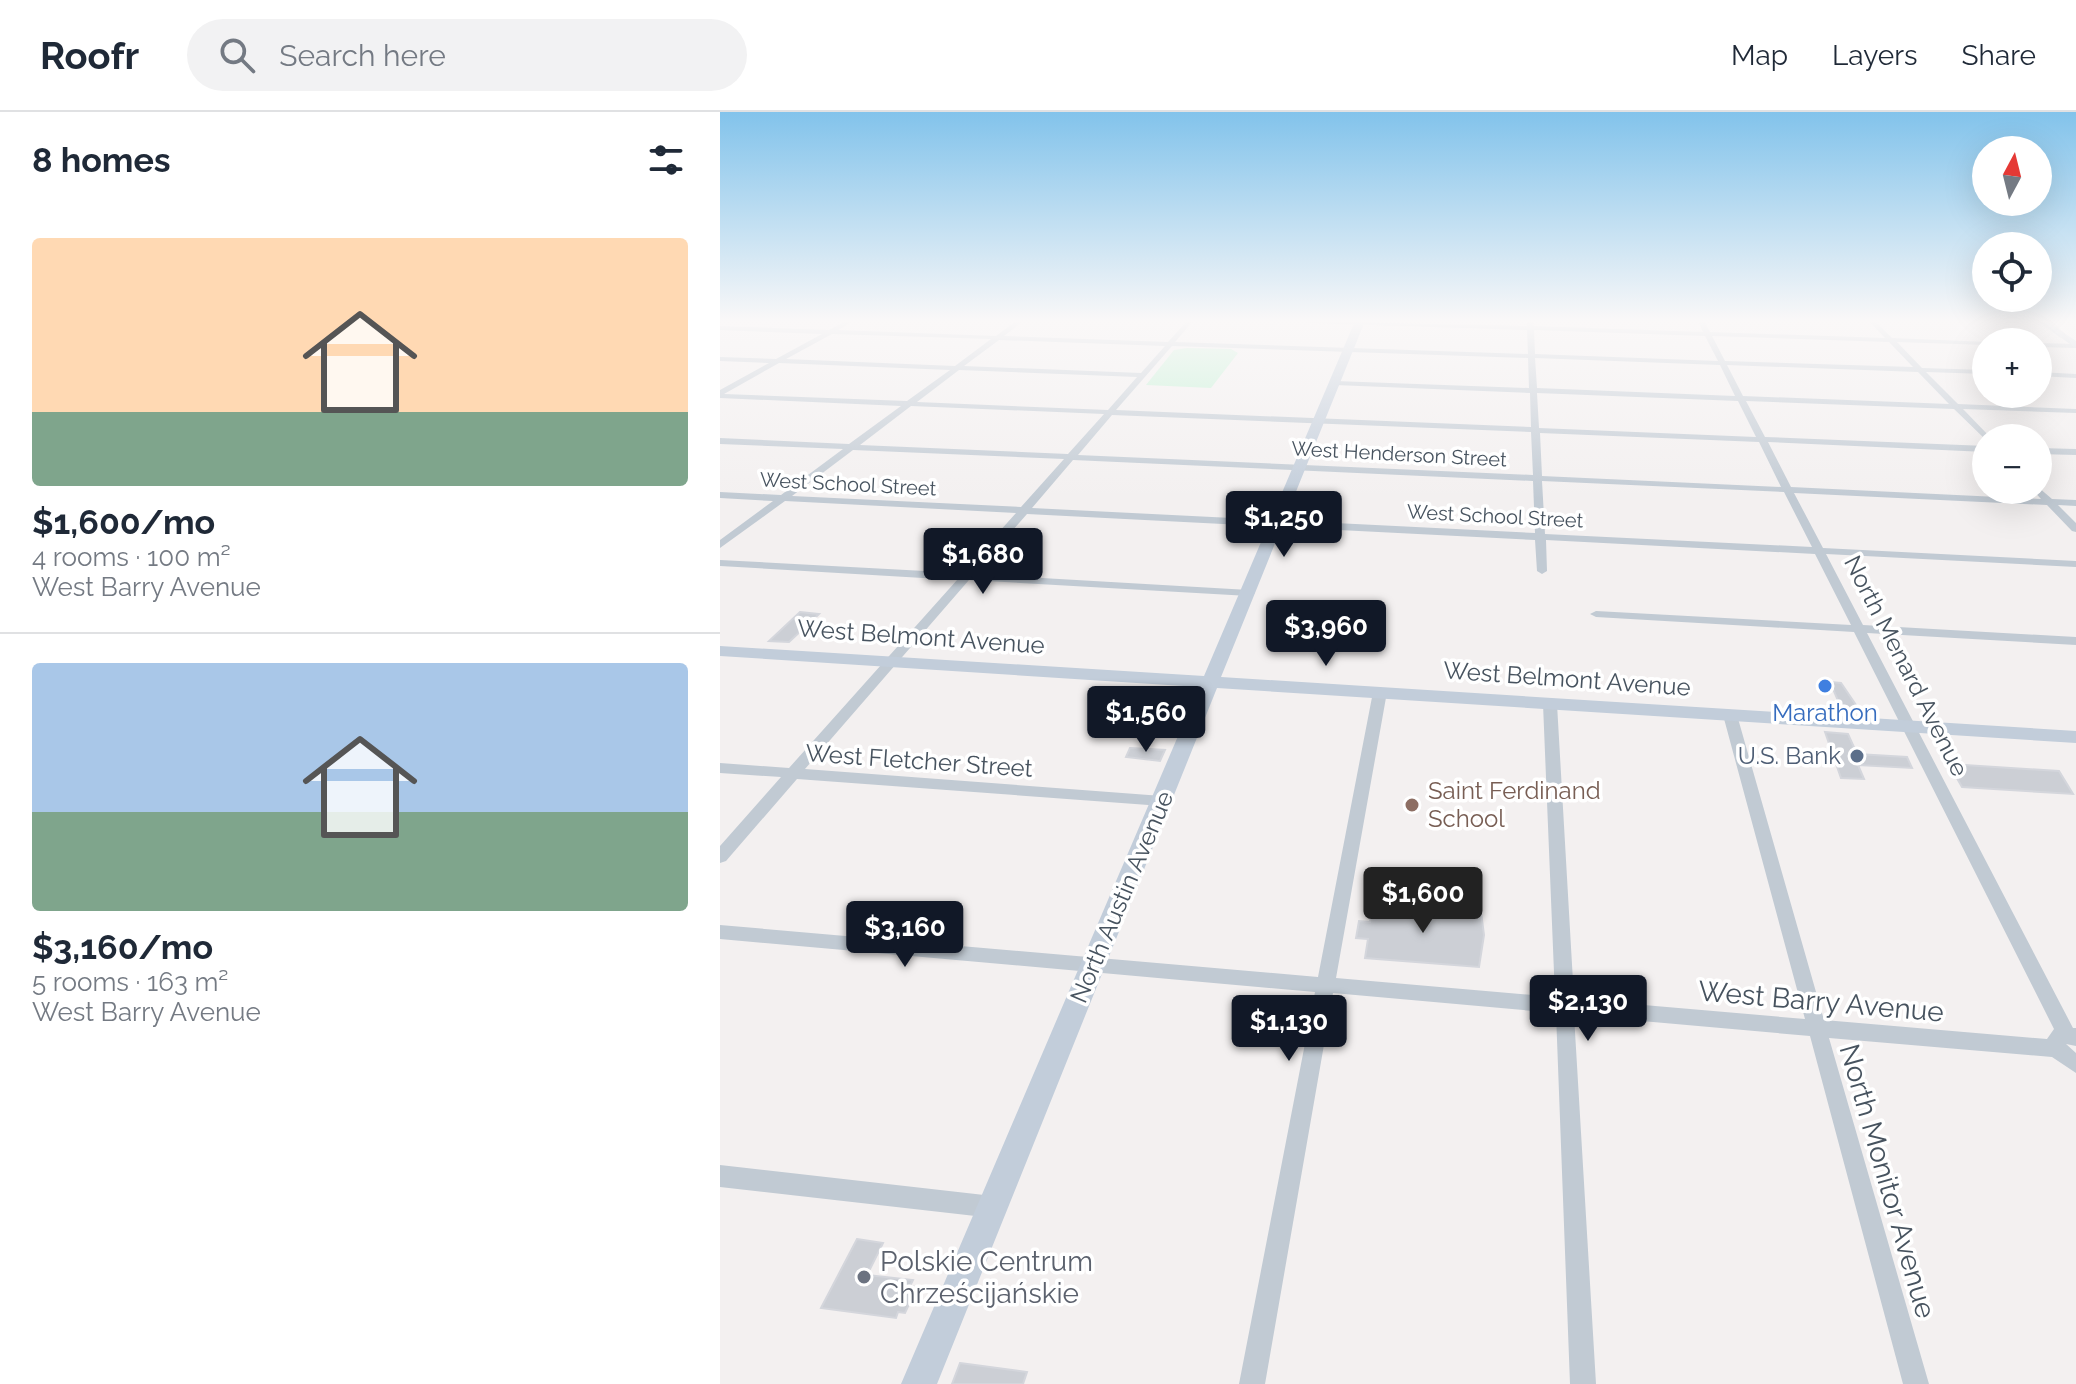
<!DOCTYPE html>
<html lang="en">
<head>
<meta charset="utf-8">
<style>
  body { margin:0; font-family:Raleway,sans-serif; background:#f2f2f3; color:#1f2937; height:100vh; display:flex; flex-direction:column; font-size:30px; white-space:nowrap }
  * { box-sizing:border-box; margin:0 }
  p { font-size:26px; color:#747a83 }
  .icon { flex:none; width:44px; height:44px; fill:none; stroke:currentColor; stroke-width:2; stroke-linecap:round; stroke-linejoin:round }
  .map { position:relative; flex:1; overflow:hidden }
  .panel { display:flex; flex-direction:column; background:#fff; width:720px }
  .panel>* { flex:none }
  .needle { width:52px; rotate:7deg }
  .fabs { position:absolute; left:1252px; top:24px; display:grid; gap:16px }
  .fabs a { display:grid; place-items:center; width:80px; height:80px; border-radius:50%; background:#fff; box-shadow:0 8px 32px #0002; font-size:40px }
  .price { position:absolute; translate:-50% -68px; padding:0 18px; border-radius:8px; background:#111827; color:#fff; font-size:26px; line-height:52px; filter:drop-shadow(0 2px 4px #0008) }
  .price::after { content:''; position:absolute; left:50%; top:48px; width:24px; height:18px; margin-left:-12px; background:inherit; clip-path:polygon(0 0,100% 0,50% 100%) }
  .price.selected { background:#222; color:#fff }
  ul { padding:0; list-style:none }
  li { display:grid; align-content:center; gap:16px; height:424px; padding:0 32px }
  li+li { border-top:2px solid #e0e1e3 }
  li span { display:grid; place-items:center; height:248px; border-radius:8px; color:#555 }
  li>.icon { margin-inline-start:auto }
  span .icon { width:144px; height:144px; fill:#fffc; stroke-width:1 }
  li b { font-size:34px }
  h2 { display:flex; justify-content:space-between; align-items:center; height:96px; padding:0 32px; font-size:34px }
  header { display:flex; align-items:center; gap:48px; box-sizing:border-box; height:112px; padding:0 40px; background:#fff; border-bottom:2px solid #e0e1e3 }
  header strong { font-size:38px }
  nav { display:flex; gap:44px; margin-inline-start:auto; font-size:28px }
  .search { width:560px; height:72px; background:#f2f2f3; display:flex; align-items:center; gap:20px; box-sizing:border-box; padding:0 28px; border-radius:44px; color:#747a83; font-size:30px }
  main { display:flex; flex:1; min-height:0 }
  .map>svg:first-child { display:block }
  .green { fill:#bef1d2 }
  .building { fill:#cccfd5; stroke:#d4d6dc; stroke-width:2 }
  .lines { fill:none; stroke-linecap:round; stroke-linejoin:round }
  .street { fill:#c1cad3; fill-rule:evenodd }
  .secondary { fill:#c2cdda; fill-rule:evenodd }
  .shop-dot { fill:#3f7fe0; stroke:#fff; stroke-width:3 }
  .service-dot { fill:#5c6f8a; stroke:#fff; stroke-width:3 }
  .education-dot { fill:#8d6e63; stroke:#fff; stroke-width:3 }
  .worship-dot { fill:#6b7280; stroke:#fff; stroke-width:3 }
  .labels { text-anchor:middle; stroke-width:7; stroke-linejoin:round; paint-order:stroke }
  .far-street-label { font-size:20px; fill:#47535f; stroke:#fff }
  .street-label { font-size:24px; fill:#47535f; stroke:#fff }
  .shop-label { font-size:24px; fill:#366cbe; stroke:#fff }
  .service-label { font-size:24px; fill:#4e5e75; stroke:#fff; text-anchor:end }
  .education-label { font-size:24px; fill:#785e54; stroke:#fff; text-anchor:start }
  .near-street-label { font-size:28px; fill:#47535f; stroke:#fff }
  .near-worship-label { font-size:28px; fill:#5b616d; stroke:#fff; text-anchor:start }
</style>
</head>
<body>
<header>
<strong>Roofr</strong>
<div class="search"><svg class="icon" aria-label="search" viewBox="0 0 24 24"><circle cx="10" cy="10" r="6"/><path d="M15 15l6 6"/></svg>Search here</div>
<nav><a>Map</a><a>Layers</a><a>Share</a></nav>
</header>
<main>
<section class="panel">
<h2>8 homes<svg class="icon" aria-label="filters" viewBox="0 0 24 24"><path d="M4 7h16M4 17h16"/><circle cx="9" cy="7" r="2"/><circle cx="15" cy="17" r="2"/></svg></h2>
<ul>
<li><span style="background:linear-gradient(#ffd9b3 70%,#7fa58c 0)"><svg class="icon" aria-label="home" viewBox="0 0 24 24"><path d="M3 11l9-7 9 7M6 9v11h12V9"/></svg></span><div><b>$1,600/mo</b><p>4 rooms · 100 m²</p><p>West Barry Avenue</p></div></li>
<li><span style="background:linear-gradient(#a9c7e8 60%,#7fa58c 0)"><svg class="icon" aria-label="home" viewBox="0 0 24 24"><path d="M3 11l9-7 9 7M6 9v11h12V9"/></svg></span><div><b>$3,160/mo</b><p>5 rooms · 163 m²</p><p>West Barry Avenue</p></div></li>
</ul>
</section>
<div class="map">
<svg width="1356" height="1272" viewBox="0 0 1356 1272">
  <rect width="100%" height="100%" fill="#f3f0f0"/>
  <path class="green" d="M 467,236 L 511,237 L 518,241 L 491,276 L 426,273 L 454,238 Z"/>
  <g class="building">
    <path d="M 80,500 L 99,502 L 69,530 L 49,529 Z"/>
    <path d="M 1110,570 L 1121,571 L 1140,599 L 1122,598 Z"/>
    <path d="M 1105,620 L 1128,622 L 1137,642 L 1187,645 L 1192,656 L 1138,653 L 1144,667 L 1121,666 Z"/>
    <path d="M 410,636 L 445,638 L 440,649 L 406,645 Z"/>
    <path d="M 1229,652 L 1339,659 L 1353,682 L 1242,675 Z"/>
    <path d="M 653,791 L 761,800 L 764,823 L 759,855 L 645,846 L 648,827 L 636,826 L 639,809 L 650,810 Z"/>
    <path d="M 137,1127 L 163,1131 L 147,1163 L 193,1168 L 190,1174 L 197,1175 L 185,1201 L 178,1200 L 176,1206 L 101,1196 Z"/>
    <path d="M 240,1251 L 307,1260 L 303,1272 L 232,1272 Z"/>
  </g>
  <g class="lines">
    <g class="street">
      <path d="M 126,209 L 133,209 L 118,218 L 276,224 L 296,209 L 303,209 L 284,224 L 448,230 L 467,209 L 473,209 L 455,230 L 808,242 L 807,218 L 588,211 L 585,209 L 807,214 L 807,209 L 813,209 L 814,214 L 983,220 L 978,209 L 984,209 L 990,220 L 1165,226 L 1149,209 L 1155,209 L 1172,226 L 1268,230 L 1266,233 L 1177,230 L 1202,256 L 1266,258 L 1266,262 L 1206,260 L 1238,292 L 1356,297 L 1356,301 L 1243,297 L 1271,326 L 1266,326 L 1266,328 L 1234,297 L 1026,289 L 1045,325 L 1266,334 L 1266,340 L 1048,330 L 1071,375 L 1321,387 L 1313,378 L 1318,378 L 1318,375 L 1332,387 L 1356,388 L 1356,394 L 1338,393 L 1356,411 L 1356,420 L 1352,419 L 1327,393 L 1074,381 L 1103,436 L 1356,449 L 1356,455 L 1106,442 L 1143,513 L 1356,525 L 1356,533 L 1147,521 L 1353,916 L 1356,916 L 1356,934 L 1346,932 L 1356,941 L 1356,961 L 1332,945 L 1109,926 L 1209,1272 L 1183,1272 L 1090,924 L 854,903 L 876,1272 L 850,1272 L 836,901 L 613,881 L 545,1272 L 519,1272 L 595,880 L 0,827 L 0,813 L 598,865 L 653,580 L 660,576 L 667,580 L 616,866 L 835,885 L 823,592 L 830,588 L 837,592 L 854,887 L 1085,907 L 1003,603 L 1010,599 L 1017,603 L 1104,908 L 1327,927 L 1334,917 L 1134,520 L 876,505 L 870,502 L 876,499 L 1131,513 L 1095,442 L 826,428 L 827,459 L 822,462 L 817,459 L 815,428 L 307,402 L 254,462 L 529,478 L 535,481 L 529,484 L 249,468 L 85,657 L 442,684 L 447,685 L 449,689 L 447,693 L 442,694 L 77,667 L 6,749 L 0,751 L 0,734 L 61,665 L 0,661 L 0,651 L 69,656 L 237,468 L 0,454 L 0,448 L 242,461 L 296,401 L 65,389 L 0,436 L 0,428 L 53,389 L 0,386 L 0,380 L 61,383 L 123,337 L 0,332 L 0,326 L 129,332 L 181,294 L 0,286 L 0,278 L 49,251 L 0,249 L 0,245 L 56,247 L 102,222 L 0,218 L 0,214 L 109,218 ZM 814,218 L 985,224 L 998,249 L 815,242 ZM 112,222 L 271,227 L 235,254 L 66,247 ZM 992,224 L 1169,230 L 1193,255 L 1005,249 ZM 279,228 L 445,234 L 421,261 L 244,254 ZM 452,234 L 808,246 L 809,276 L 615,269 L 611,271 L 615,273 L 810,281 L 811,315 L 396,298 ZM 815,246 L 1000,253 L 1015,284 L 817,276 ZM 59,251 L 230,258 L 187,289 L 4,282 ZM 1007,253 L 1198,260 L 1229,292 L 1023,284 ZM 239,258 L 417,265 L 388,298 L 197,290 ZM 817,281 L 1018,289 L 1036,325 L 819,316 ZM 191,294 L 384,302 L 348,342 L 140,333 ZM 392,303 L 811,320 L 813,363 L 358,343 ZM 820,321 L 1039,330 L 1061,375 L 822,364 ZM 133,338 L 344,347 L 301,395 L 72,384 ZM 353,348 L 813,369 L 815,421 L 312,396 ZM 822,369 L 1064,380 L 1092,435 L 825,422 Z"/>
      <path d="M 1318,231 L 1356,232 L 1356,236 L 1318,235 Z"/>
      <path d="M 1318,260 L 1356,262 L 1356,266 L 1318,264 Z"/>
      <path d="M 1318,336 L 1356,337 L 1356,343 L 1318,342 Z"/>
      <path d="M 0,1053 L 273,1084 L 281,1087 L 284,1095 L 281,1103 L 273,1106 L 0,1075 Z"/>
    </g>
    <g class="secondary">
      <path d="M 635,209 L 645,209 L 501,565 L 1356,619 L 1356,631 L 497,576 L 217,1272 L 181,1272 L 479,575 L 0,544 L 0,534 L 484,564 Z"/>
      <path d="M 1316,209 L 1327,209 L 1356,229 L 1356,236 Z"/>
    </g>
  </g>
  <linearGradient id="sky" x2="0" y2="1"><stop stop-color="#82c3eb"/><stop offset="0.54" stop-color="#faf8f8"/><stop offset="1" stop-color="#faf8f8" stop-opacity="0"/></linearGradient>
  <rect width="1356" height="387" fill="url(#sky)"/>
  <circle class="shop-dot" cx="1105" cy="574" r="8"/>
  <circle class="service-dot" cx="1137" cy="644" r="8"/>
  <circle class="education-dot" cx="692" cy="693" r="8"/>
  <circle class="worship-dot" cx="144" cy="1165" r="8"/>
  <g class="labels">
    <g class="far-street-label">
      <text transform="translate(679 342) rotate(3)" y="7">West Henderson Street</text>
      <text transform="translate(128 372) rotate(3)" y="7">West School Street</text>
      <text transform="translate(775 404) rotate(3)" y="7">West School Street</text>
    </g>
    <g class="street-label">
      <text transform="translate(201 525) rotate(4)" y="8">West Belmont Avenue</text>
      <text transform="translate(1186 554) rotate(63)" y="8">North Menard Avenue</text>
      <text transform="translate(847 567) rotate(4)" y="8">West Belmont Avenue</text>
      <text transform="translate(199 649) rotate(4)" y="8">West Fletcher Street</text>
      <text transform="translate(402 785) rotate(-67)" y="8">North Austin Avenue</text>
    </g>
    <g class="shop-label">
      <text x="1105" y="609">Marathon</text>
    </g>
    <g class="service-label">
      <text x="1121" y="652">U.S. Bank</text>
    </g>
    <g class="education-label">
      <text x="708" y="687">Saint Ferdinand<tspan x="708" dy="28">School</tspan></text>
    </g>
    <g class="near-street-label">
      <text transform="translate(1101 889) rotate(5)" y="10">West Barry Avenue</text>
      <text transform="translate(1168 1069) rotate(74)" y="10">North Monitor Avenue</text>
    </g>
    <g class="near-worship-label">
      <text x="160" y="1159">Polskie Centrum<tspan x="160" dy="32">Chrześcijańskie</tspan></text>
    </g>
  </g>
</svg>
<div class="fabs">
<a><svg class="needle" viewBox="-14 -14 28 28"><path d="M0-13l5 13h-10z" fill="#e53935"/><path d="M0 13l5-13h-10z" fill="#747a83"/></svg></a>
<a><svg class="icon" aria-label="locate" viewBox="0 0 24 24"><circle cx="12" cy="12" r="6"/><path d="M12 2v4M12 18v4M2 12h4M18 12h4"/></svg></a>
<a>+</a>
<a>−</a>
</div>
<b class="price" style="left:564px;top:447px">$1,250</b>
<b class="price" style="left:263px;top:484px">$1,680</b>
<b class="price" style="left:606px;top:556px">$3,960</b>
<b class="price" style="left:426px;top:642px">$1,560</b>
<b class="price selected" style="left:703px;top:823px">$1,600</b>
<b class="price" style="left:185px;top:857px">$3,160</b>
<b class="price" style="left:868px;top:931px">$2,130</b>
<b class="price" style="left:569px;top:951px">$1,130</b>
</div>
</main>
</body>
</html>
